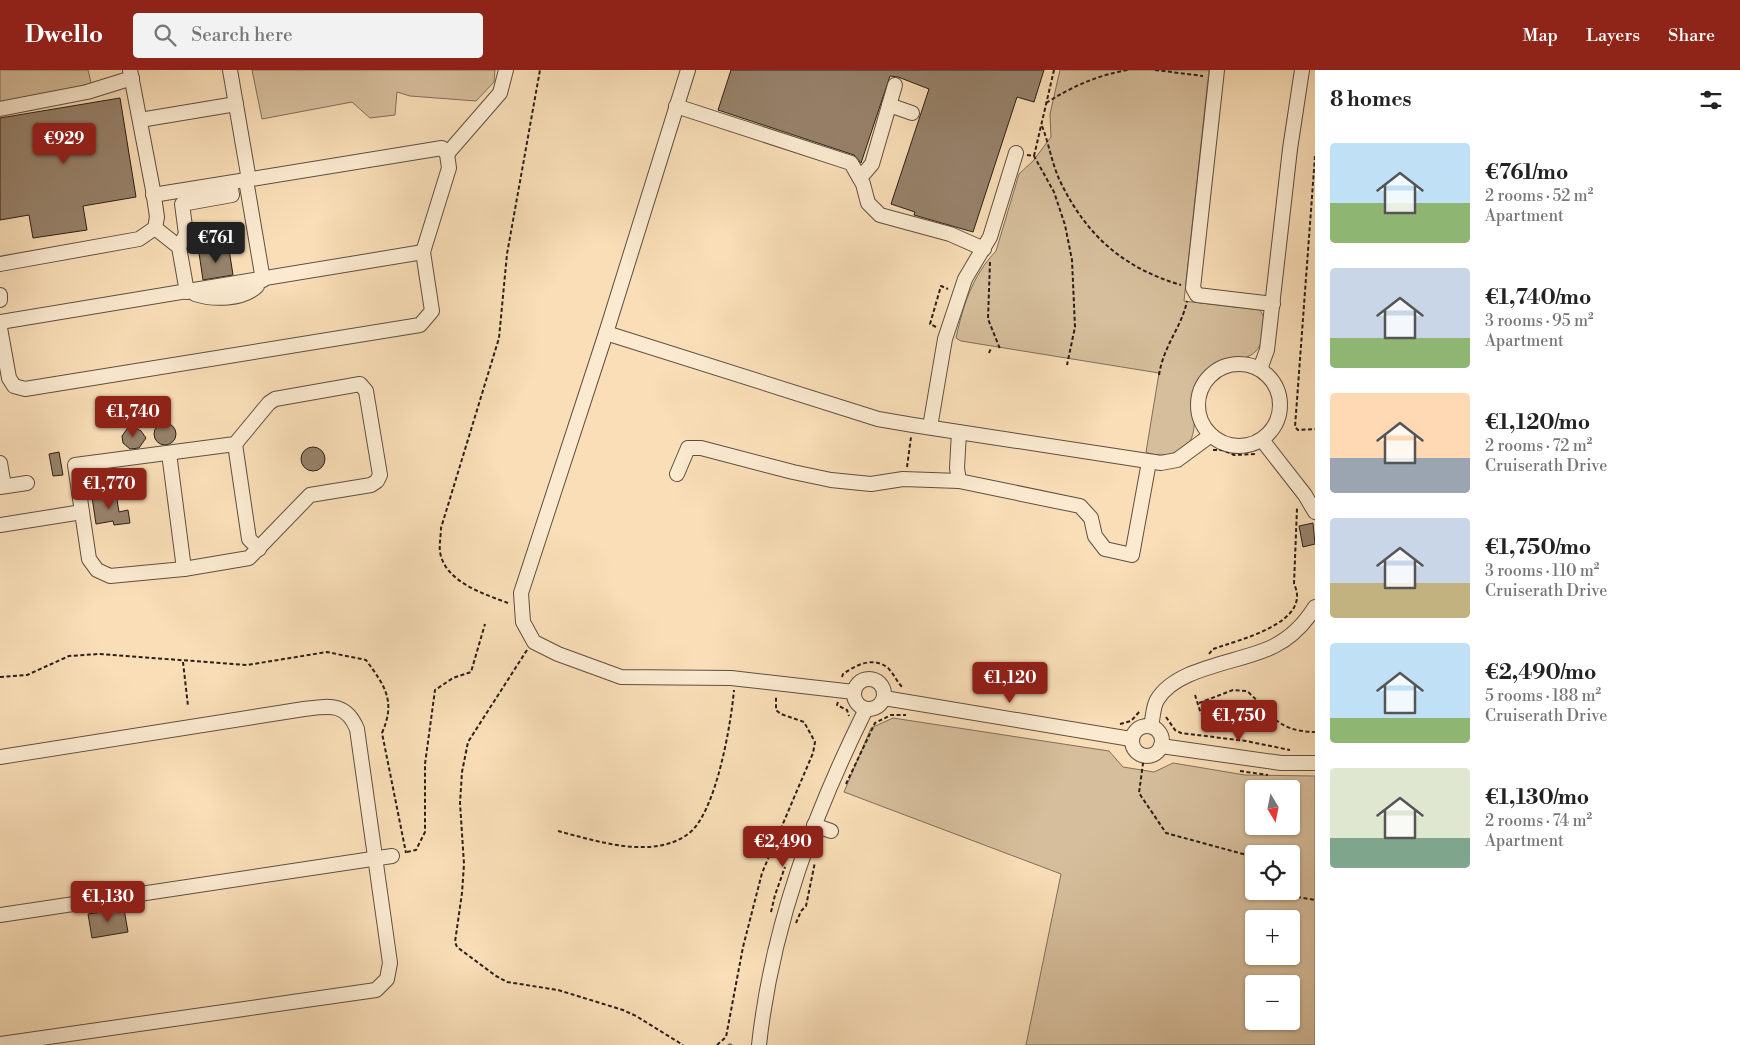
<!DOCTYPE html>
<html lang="en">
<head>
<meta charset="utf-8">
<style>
  body { margin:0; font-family:"Libre Bodoni",serif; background:#f2f2f2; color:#222; height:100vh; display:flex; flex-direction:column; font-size:19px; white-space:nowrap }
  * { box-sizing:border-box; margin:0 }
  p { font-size:16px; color:#767676 }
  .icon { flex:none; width:28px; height:28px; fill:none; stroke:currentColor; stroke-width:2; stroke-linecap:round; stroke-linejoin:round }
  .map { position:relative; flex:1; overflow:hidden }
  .drawer { display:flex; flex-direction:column; background:#fff; width:425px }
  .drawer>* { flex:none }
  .needle { width:32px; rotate:170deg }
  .buttons { position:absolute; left:1245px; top:710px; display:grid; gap:10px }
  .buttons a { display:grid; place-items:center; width:55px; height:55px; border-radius:5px; background:#fff; box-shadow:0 1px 4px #0004; font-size:25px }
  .price { position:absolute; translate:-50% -42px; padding:0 11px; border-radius:5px; background:#8f2418; color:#fff; font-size:16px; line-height:32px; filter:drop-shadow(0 1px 2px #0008) }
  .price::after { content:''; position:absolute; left:50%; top:30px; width:15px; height:11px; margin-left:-8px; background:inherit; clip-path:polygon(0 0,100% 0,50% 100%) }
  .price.active { background:#222; color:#fff }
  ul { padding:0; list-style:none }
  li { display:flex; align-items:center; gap:15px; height:125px; padding:0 15px }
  li span { display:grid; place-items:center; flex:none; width:140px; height:100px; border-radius:5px; color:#555 }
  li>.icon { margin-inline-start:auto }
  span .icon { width:60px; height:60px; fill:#fffc; stroke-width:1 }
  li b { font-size:21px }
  h2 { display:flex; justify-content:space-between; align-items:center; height:60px; padding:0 15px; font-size:21px }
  header { display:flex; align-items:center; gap:30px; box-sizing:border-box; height:70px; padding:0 25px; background:#8f2418; color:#fff }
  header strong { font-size:24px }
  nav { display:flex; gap:28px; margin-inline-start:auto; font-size:18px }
  .search { width:350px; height:45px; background:#f2f2f2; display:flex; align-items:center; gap:12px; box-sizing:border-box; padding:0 18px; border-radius:5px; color:#767676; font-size:19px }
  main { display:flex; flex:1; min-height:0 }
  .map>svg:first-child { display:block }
  .green { fill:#d6be9c; stroke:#816e5a; fill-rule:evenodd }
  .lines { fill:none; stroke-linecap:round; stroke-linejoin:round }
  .stream { stroke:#7d6b57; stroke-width:3 }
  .building { fill:#97826b; stroke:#2c1f18 }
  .minor-casing { stroke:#5f4f40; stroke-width:16 }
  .path { stroke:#2c1f18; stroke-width:2; stroke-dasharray:4 2.5; stroke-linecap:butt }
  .minor { stroke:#fbead0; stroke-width:14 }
</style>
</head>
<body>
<header>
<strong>Dwello</strong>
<div class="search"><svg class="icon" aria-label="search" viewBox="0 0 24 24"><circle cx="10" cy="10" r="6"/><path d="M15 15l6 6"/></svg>Search here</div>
<nav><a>Map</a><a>Layers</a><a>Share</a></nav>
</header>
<main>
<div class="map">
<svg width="1315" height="975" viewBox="0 0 1315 975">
  <rect width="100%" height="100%" fill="#f9deb7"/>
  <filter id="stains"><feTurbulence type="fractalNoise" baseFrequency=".004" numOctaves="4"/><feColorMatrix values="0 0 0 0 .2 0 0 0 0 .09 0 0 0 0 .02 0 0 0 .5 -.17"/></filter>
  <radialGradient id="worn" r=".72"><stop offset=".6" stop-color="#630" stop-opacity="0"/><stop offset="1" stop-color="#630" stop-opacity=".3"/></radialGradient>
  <g class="green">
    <path d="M 0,0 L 88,0 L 92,17 L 0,34 Z"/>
    <path d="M 252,0 L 495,0 L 494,12 L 476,31 L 410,26 L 397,22 L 395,45 L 370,48 L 352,32 L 262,49 Z"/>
    <path d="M 1060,0 L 1209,0 L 1184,231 L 1260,240 C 1265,247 1265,253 1264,261 C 1258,305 1221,277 1200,310 C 1185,335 1210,377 1169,384 C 1161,385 1154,386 1146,382 L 1159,303 L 961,271 L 956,268 C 963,236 972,206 996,181 L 1019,104 L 1033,91 L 1051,67 L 1050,44 Z"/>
    <path d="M 893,648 L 1109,681 L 1123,697 L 1154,702 L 1173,693 L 1245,705 L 1315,706 L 1315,975 L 1026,975 L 1061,804 L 844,722 L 871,658 ZM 1254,719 L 1291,719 L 1291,756 L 1254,756 ZM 1254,784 L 1291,784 L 1291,821 L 1254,821 ZM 1254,849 L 1291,849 L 1291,886 L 1254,886 ZM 1254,914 L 1291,914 L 1291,951 L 1254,951 Z"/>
  </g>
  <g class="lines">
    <path class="stream" d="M 729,975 L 731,975"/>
  </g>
  <g class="building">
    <path d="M 731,0 L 1044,0 L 1034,32 L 1017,27 L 973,162 L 914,145 L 915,142 L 891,134 L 929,19 L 898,7 L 890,6 L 861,93 L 854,85 L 718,40 Z"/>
    <path d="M 120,28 L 136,127 L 83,136 L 87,160 L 33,168 L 29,145 L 0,150 L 0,48 Z"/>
    <path d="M 229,179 L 233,205 L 203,210 L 199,183 Z"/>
    <circle cx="165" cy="364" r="11"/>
    <path d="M 134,357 L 141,361 L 146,368 L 139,378 L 130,379 L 123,373 L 122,366 L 127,359 Z"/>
    <circle cx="313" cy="389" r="12"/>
    <path d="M 59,382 L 63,405 L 53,406 L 49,384 Z"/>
    <path d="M 116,423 L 119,442 L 128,440 L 130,453 L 114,455 L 113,451 L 96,454 L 92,427 Z"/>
    <path d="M 1313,453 L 1315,474 L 1303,477 L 1299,456 Z"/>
    <path d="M 124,839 L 128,862 L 92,868 L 88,844 Z"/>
  </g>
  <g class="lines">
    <g class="minor-casing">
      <g id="minor">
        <path d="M 230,0 L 249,110"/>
        <path d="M 688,0 L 606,263 L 521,523 L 523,552 L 534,572 L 558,584 L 621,607 L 731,608 L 854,622"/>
        <path d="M 1217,0 L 1193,218 L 1197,225 L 1273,234"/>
        <path d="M 889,35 L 912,43"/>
        <path d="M 676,36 L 851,93 L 863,114 L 868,133 L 880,145 L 950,164 L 984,179"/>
        <path d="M 0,39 L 87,22 L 132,8"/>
        <path d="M 140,50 L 236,34"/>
        <path d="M 447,84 L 500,23 L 506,0"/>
        <path d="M 860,108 L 872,94 L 895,15"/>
        <path d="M 246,110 L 263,210"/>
        <path d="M 155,158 L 179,177 L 187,222"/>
        <path d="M 179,177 L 186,164 L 182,134 L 232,125 L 230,113"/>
        <path d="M 0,194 L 139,169 L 155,158 L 157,147 L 153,120 L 130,0"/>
        <path d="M 195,224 C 213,230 243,230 257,216"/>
        <path d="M 0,225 L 0,230"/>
        <path d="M 0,252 L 423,182"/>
        <path d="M 0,258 L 9,308 L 14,316 L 25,319 L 420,255 L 432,241 L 423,182 L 449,98 L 447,84 L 442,78 L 153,125"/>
        <path d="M 606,263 L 878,349 L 913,355 L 1161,393 L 1177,390 L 1211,365"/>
        <circle cx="1239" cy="335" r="41"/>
        <path d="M 1260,299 L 1267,280 L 1290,79 L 1302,0"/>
        <path d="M 360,314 L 366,321 L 380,405 L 377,411 L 371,415 L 310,425 L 249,488 L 184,499 L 110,506 L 97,500 L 89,489 L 75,395 L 235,374 L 269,333 L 275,329 Z"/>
        <path d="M 930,357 L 945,269 L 965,209 L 990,167 L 1016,83"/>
        <path d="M 1262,370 L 1305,425 L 1315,442"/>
        <path d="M 235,374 L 249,469 L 259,479"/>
        <path d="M 169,383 L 184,499"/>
        <path d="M 0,393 L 4,416"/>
        <path d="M 677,404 L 688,378 L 701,378 L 793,402 L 831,410 L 871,414 L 903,409 L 959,411 L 1080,436 L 1091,448 L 1095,466 L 1105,479 L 1132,485 L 1149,392"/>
        <path d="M 959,411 L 957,398 L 959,362"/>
        <path d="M 0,417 L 27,413"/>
        <path d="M 0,455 L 82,442"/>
        <circle cx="869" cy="624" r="15"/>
        <path d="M 884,628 L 1131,669"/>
        <circle cx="1147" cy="671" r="15"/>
        <path d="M 1151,656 C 1153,648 1153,637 1157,630 C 1177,596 1241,593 1274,576 C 1292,567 1305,553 1315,537"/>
        <path d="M 1161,676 L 1281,693 L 1315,693"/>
        <path d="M 0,687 L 304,639 C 329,636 346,632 357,659 L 390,893 L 387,909 L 376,920 L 0,974"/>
        <path d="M 814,755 L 831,761"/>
        <path d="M 0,845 L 392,786"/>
        <path d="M 759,975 C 772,856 813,746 866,639"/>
      </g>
    </g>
    <g class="path">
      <path d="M 1155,0 L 1203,6"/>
      <path d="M 1046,33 C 1073,16 1098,5 1128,0"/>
      <path d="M 1042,56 C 1049,74 1052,94 1060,111 C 1086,165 1123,198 1181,215"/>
      <path d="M 1027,85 L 1034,86 L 1054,122 L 1065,155 L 1072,190 L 1075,257 L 1067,295"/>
      <path d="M 1034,86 L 1054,0"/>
      <path d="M 1315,86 L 1295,357 L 1298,360 L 1315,359"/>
      <path d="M 990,192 L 988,249 L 1000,279"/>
      <path d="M 936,257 L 930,254 L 941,216 L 948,219"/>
      <path d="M 989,283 L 991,278"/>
      <path d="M 1159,305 C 1164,274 1181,259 1187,231"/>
      <path d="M 1213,380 L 1223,380 L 1234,385 L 1257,384"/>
      <path d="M 907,397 L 911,367"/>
      <path d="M 508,533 C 484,524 445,512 440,482 C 439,474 441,466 441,458 L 499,268 L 507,184 L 540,0"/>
      <path d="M 527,580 L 468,672 L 462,702 L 460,733 L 464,794 L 462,823 L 455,872 L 457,877 L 496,906 L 507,912 L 558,920 L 623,940 L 636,946 L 683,975"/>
      <path d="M 1209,584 L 1213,579 C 1238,570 1313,553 1294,514 L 1297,438"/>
      <path d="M 183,592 L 188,636"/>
      <path d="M 0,607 L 27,605 L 69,586 L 99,584 L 247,595 L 327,582 L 366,590 C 385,616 396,631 382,663 L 406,783"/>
      <path d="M 842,607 L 843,604 C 856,595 873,586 888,598 C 894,604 897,612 903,618"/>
      <path d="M 1195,625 L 1201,644"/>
      <path d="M 838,632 L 837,635 L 847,640 L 849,646"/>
      <path d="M 1199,633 L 1233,620 L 1247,621 C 1273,644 1275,661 1315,662"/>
      <path d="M 1166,647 L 1175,660 L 1181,663 L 1246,671 L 1290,680"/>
      <path d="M 1120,654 L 1131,651 L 1140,641"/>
      <path d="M 1144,686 L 1139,723 L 1166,763 L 1254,787"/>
      <path d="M 1240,701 L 1268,705"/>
      <path d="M 846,714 L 875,653 L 891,645 L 906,645"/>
      <path d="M 558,761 C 596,771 653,790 688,764 C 716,744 731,654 734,620"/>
      <path d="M 407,782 L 416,780 L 425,762 L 425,694 L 435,620 L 453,608 L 471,602 L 485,554"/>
      <path d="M 1280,821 L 1281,824 L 1315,830"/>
      <path d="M 771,842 L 775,825 L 785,797"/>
      <path d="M 796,853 L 801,841 L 806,836 L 815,792"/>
      <path d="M 717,975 L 726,967 L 743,877 L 762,803 L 813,683 L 815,672 L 804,652 L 781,644 L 776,640 L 776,626"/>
    </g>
    <use href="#minor" class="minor"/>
  </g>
  <rect width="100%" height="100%" filter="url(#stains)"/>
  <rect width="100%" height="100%" fill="url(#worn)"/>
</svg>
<div class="buttons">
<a><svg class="needle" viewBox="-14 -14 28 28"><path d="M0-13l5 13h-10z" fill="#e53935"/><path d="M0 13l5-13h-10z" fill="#767676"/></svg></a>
<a><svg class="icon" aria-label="locate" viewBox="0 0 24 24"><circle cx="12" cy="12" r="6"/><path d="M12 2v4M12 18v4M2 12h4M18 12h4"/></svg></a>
<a>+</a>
<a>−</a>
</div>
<b class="price" style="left:64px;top:95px">€929</b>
<b class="price active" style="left:216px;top:194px">€761</b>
<b class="price" style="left:133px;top:368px">€1,740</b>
<b class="price" style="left:109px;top:440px">€1,770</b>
<b class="price" style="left:1010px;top:634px">€1,120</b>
<b class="price" style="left:1239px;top:672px">€1,750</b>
<b class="price" style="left:783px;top:798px">€2,490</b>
<b class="price" style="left:108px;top:853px">€1,130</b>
</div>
<section class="drawer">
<h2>8 homes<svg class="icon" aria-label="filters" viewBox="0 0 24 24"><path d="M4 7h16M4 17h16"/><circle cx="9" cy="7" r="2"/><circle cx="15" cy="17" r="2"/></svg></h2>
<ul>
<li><span style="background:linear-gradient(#bfe0f5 60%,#8fb573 0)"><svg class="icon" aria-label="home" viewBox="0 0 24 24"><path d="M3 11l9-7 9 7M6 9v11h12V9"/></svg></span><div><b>€761/mo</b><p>2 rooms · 52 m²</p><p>Apartment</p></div></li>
<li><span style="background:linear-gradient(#c9d6e8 70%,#8fb573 0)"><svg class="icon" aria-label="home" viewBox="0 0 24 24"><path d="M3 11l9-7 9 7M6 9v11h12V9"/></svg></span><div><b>€1,740/mo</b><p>3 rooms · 95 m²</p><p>Apartment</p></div></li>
<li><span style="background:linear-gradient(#ffd9b3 65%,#9aa5b1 0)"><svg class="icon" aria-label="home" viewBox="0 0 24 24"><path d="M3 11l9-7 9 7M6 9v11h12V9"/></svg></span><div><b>€1,120/mo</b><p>2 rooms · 72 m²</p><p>Cruiserath Drive</p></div></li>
<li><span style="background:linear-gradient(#c9d6e8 65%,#c2b280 0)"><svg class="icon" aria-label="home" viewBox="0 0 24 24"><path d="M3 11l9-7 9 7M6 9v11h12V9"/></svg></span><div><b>€1,750/mo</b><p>3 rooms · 110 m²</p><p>Cruiserath Drive</p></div></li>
<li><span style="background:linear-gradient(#bfe0f5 75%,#8fb573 0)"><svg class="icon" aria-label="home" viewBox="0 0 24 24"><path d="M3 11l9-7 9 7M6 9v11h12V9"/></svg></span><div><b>€2,490/mo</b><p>5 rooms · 188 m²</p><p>Cruiserath Drive</p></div></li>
<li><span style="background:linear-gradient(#dfe7d0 70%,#7fa58c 0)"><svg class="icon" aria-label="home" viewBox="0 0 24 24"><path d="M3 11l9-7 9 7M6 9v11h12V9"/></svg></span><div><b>€1,130/mo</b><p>2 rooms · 74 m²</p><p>Apartment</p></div></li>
</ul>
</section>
</main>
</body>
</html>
